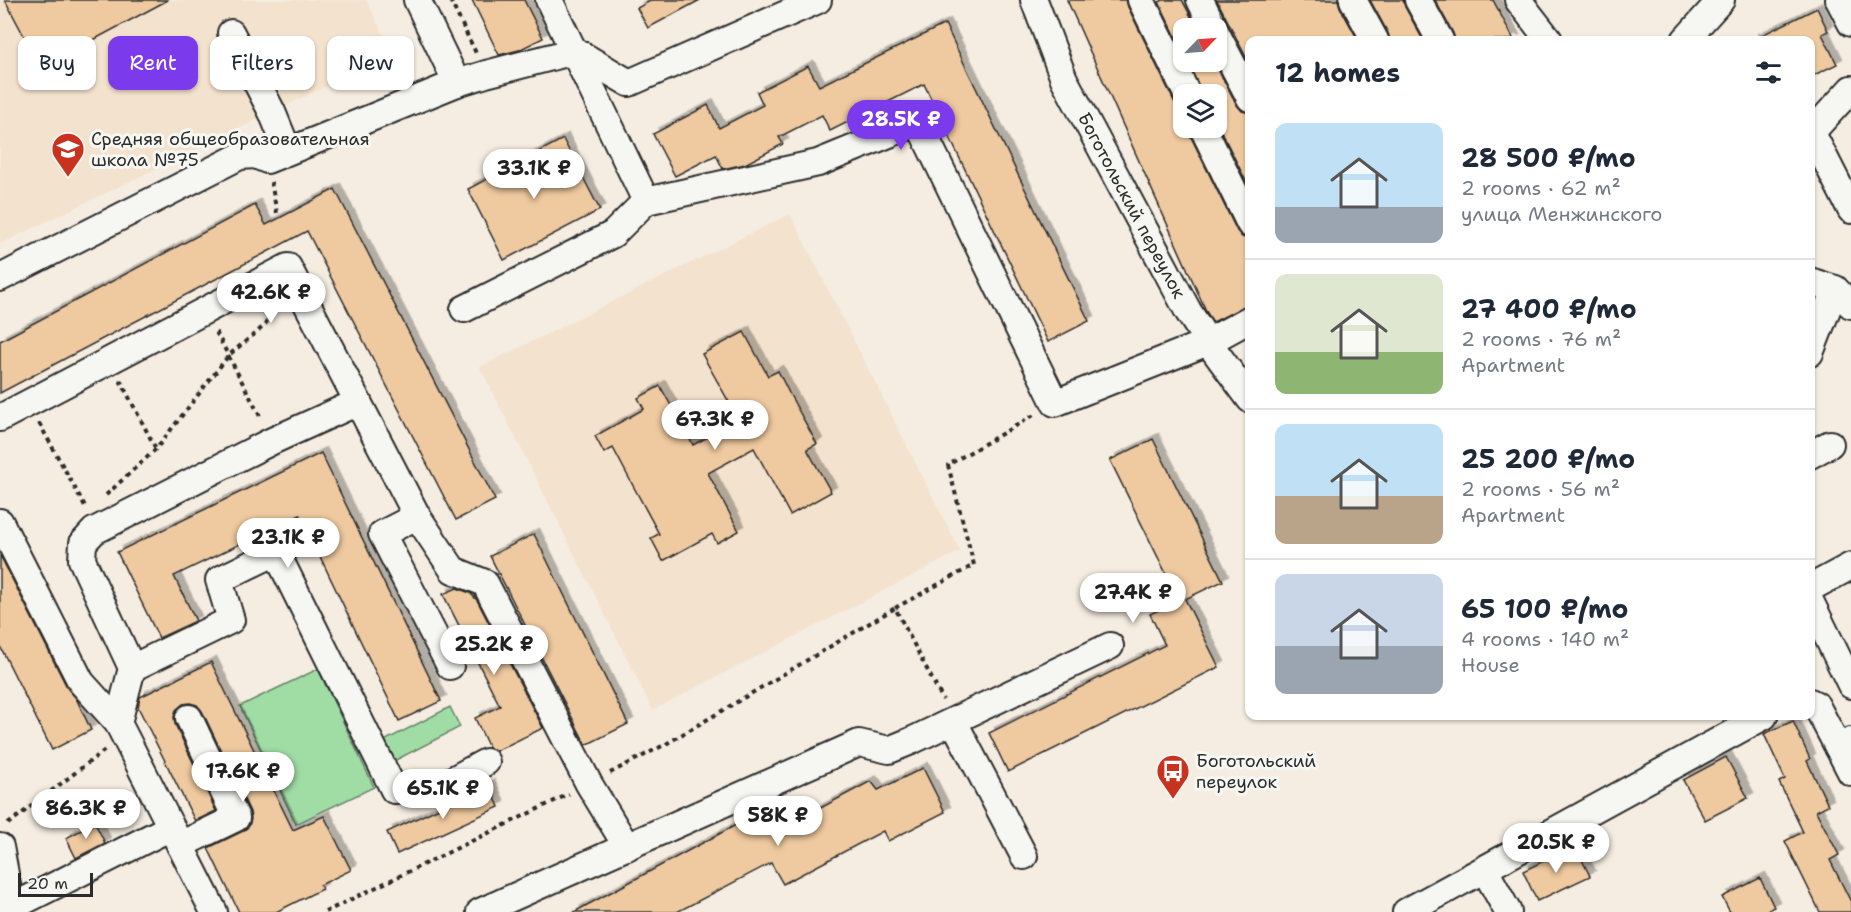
<!DOCTYPE html>
<html lang="en">
<head>
<meta charset="utf-8">
<style>
  body { margin:0; font-family:"Shantell Sans",sans-serif; background:#f6f6f7; color:#1f2937; height:100vh; display:flex; flex-direction:column; font-size:22px; white-space:nowrap }
  * { box-sizing:border-box; margin:0 }
  p { font-size:20px; color:#747a83 }
  .icon { flex:none; width:33px; height:33px; fill:none; stroke:currentColor; stroke-width:2; stroke-linecap:round; stroke-linejoin:round }
  .map { position:relative; flex:1; overflow:hidden }
  .details { position:absolute; left:1245px; top:36px; width:570px; height:684px; display:flex; flex-direction:column; background:#fff; border-radius:12px; box-shadow:0 2px 4px #0004 }
  .details>* { flex:none }
  .top-card { position:absolute; left:18px; top:36px; width:570px; height:54px; display:flex; gap:12px }
  .needle { width:39px; rotate:65deg }
  .fabs { position:absolute; left:1173px; top:18px; display:grid; gap:12px }
  .fabs a { display:grid; place-items:center; width:54px; height:54px; border-radius:12px; background:#fff; box-shadow:0 2px 4px #0004; font-size:30px }
  .scale { position:absolute; left:18px; bottom:15px; width:75px; box-sizing:border-box; padding-left:6px; border:3px solid #2b2b2b; border-top:0; font-size:16px; line-height:21px; white-space:nowrap; color:#2b2b2b; -webkit-text-stroke:4px #f6f6f2; paint-order:stroke }
  .price { position:absolute; translate:-50% -51px; padding:0 14px; border-radius:21px; background:#fff; color:#222; font-size:20px; line-height:39px; filter:drop-shadow(0 2px 3px #0008) }
  .price::after { content:''; position:absolute; left:50%; top:36px; width:18px; height:14px; margin-left:-9px; background:inherit; clip-path:polygon(0 0,100% 0,50% 100%) }
  .price.selected { background:#7c3aed; color:#fff }
  ul { padding:0; list-style:none }
  li { display:flex; align-items:center; gap:18px; height:150px; padding:0 30px }
  li+li { border-top:2px solid #e0e1e3 }
  li span { display:grid; place-items:center; flex:none; width:168px; height:120px; border-radius:12px; color:#555 }
  li>.icon { margin-inline-start:auto }
  span .icon { width:72px; height:72px; fill:#fffc; stroke-width:1 }
  li b { font-size:26px }
  h2 { display:flex; justify-content:space-between; align-items:center; height:72px; padding:0 30px; font-size:26px }
  .chip { padding:0 21px; border-radius:12px; background:#fff; box-shadow:0 2px 4px #0004; font-size:21px; line-height:54px }
  .chip.selected { background:#7c3aed; color:#fff }
  .map>svg:first-child { display:block }
  .built { fill:#f3e2cd }
  .green { fill:#9fdda5; stroke:#658468; stroke-width:1.5 }
  .building { fill:#efc99f; stroke:#2b2b2b; stroke-width:1.5; filter:url(#shadow) }
  .lines { fill:none; stroke-linecap:round; stroke-linejoin:round }
  .minor-casing { stroke:#2b2b2b; stroke-width:30 }
  .path { stroke:#2b2b2b; stroke-width:4; stroke-dasharray:4.5 4.5; stroke-linecap:butt }
  .minor { stroke:#f6f6f2; stroke-width:26 }
  .labels { text-anchor:middle; stroke-width:6; stroke-linejoin:round; paint-order:stroke }
  .poi-label { font-size:18px; fill:#2b2b2b; stroke:#f6f6f2; text-anchor:start }
  .street-label { font-size:18px; fill:#2b2b2b; stroke:#f6f6f2 }
</style>
</head>
<body>
<div class="map">
<svg width="1851" height="912" viewBox="0 0 1851 912">
  <defs>
    <filter id="shadow"><feDropShadow dx="5.5" dy="-5.5" stdDeviation="0" flood-color="#0004"/></filter>
  </defs>
  <rect width="100%" height="100%" fill="#f5ede1"/>
  <filter id="ink" filterUnits="userSpaceOnUse"><feTurbulence type="fractalNoise" baseFrequency=".0167" numOctaves="2"/><feDisplacementMap in="SourceGraphic" scale="12" xChannelSelector="R" yChannelSelector="G"/><feConvolveMatrix kernelMatrix="1 2 1 2 8 2 1 2 1" color-interpolation-filters="sRGB"/></filter>
  <g filter="url(#ink)">
    <g class="built">
      <path d="M 0,0 L 366,0 L 393,54 L 0,244 Z"/>
      <path d="M 790,214 L 960,551 L 653,710 L 480,367 Z"/>
    </g>
    <g class="green">
      <path d="M 318,669 L 374,787 L 296,824 L 240,706 Z"/>
      <path d="M 450,707 L 460,727 L 390,763 L 380,743 Z"/>
    </g>
    <g class="building">
      <path d="M 5,0 L 168,0 L 41,68 Z"/>
      <path d="M 472,0 L 524,0 L 543,38 L 519,50 L 499,55 Z"/>
      <path d="M 652,0 L 700,0 L 648,28 L 637,8 Z"/>
      <path d="M 1067,0 L 1126,0 L 1128,7 L 1174,101 L 1178,106 L 1184,108 L 1184,128 L 1188,128 L 1190,135 L 1237,231 L 1242,237 L 1250,239 L 1250,304 L 1213,322 L 1207,313 Z"/>
      <path d="M 1163,0 L 1182,0 L 1197,28 L 1184,28 L 1184,53 L 1159,2 Z"/>
      <path d="M 1217,0 L 1338,0 L 1340,7 L 1358,40 L 1250,40 L 1250,65 Z"/>
      <path d="M 1370,0 L 1403,0 L 1405,7 L 1423,40 L 1390,40 L 1388,33 Z"/>
      <path d="M 1435,0 L 1493,0 L 1514,40 L 1455,40 L 1453,33 Z"/>
      <path d="M 1817,8 L 1828,31 L 1822,34 L 1837,64 L 1810,77 L 1810,40 L 1752,40 Z"/>
      <path d="M 945,24 L 1089,321 L 1048,342 L 924,84 L 830,131 L 822,115 L 779,137 L 783,144 L 745,164 L 723,169 L 716,155 L 675,176 L 653,134 L 708,105 L 719,128 L 763,105 L 757,92 L 808,66 L 819,86 Z"/>
      <path d="M 1188,62 L 1214,62 L 1237,105 L 1242,111 L 1250,113 L 1250,189 L 1216,121 L 1216,94 L 1202,94 Z"/>
      <path d="M 563,139 L 600,210 L 504,260 L 468,189 Z"/>
      <path d="M 335,189 L 495,500 L 456,520 L 307,231 L 0,393 L 0,341 L 255,205 L 266,225 Z"/>
      <path d="M 744,332 L 768,376 L 778,371 L 789,393 L 817,444 L 807,449 L 831,492 L 790,515 L 754,448 L 708,473 L 739,531 L 717,543 L 712,534 L 663,561 L 651,538 L 659,534 L 630,480 L 613,448 L 604,453 L 595,436 L 644,409 L 638,398 L 660,386 L 693,445 L 739,420 L 702,354 Z"/>
      <path d="M 1153,439 L 1223,581 L 1185,599 L 1219,667 L 1008,772 L 989,733 L 1165,645 L 1150,614 L 1179,600 L 1110,460 Z"/>
      <path d="M 321,453 L 441,701 L 399,721 L 300,515 L 174,576 L 196,621 L 159,638 L 117,552 Z"/>
      <path d="M 534,534 L 628,724 L 586,745 L 490,556 Z"/>
      <path d="M 0,555 L 68,689 L 76,698 L 91,730 L 52,750 L 0,646 Z"/>
      <path d="M 457,588 L 470,593 L 477,600 L 543,728 L 496,751 L 489,748 L 475,718 L 500,706 L 443,594 Z"/>
      <path d="M 211,662 L 293,830 L 324,816 L 351,870 L 320,885 L 322,889 L 276,912 L 239,912 L 208,848 L 243,831 L 249,826 L 251,819 L 250,812 L 202,711 L 197,705 L 190,703 L 183,704 L 176,710 L 174,717 L 175,724 L 216,811 L 195,821 L 138,707 L 140,697 Z"/>
      <path d="M 1793,721 L 1810,759 L 1807,761 L 1828,805 L 1816,811 L 1839,855 L 1830,860 L 1851,902 L 1851,912 L 1820,912 L 1785,841 L 1803,832 L 1779,782 L 1785,779 L 1764,734 Z"/>
      <path d="M 1726,757 L 1748,798 L 1705,820 L 1683,780 Z"/>
      <path d="M 923,768 L 945,812 L 888,841 L 883,831 L 783,884 L 771,863 L 677,912 L 574,912 L 760,812 L 772,834 L 871,781 L 878,790 Z"/>
      <path d="M 489,785 L 499,807 L 397,854 L 387,832 Z"/>
      <path d="M 95,823 L 105,843 L 76,858 L 66,838 Z"/>
      <path d="M 1575,846 L 1590,876 L 1537,901 L 1523,871 Z"/>
      <path d="M 1760,878 L 1774,907 L 1764,912 L 1730,912 L 1722,897 Z"/>
    </g>
    <g class="lines">
      <g class="minor-casing">
        <g id="minor">
          <path d="M 417,0 L 457,83 L 486,74 L 575,51 L 629,83 L 818,0"/>
          <path d="M 549,0 L 646,201"/>
          <path id="s1" d="M 1034,0 L 1064,79 L 1188,311 L 1208,342 L 1250,399"/>
          <path d="M 1141,0 L 1187,94"/>
          <path d="M 1200,0 L 1214,28"/>
          <path d="M 1353,0 L 1375,40"/>
          <path d="M 1418,0 L 1440,40"/>
          <path d="M 1518,0 L 1549,40"/>
          <path d="M 1839,0 L 1851,23"/>
          <path d="M 231,33 L 272,112 L 288,151"/>
          <path d="M 1216,33 L 1250,98"/>
          <path d="M 1685,40 L 1721,0"/>
          <path d="M 1203,128 L 1250,224"/>
          <path d="M 1812,133 L 1851,210"/>
          <path d="M 1810,134 L 1851,89"/>
          <path d="M 0,278 L 240,156 L 255,155 L 267,160 L 457,83"/>
          <path d="M 1810,281 L 1835,289 L 1851,305"/>
          <path d="M 464,309 L 613,234 L 646,201 L 818,163 L 911,125 L 921,128 L 1055,403 L 1208,342 L 1250,319"/>
          <path d="M 1810,353 L 1835,289"/>
          <path d="M 0,418 L 288,267 L 417,516 L 453,570 L 485,583 L 589,784 L 627,847"/>
          <path d="M 1810,455 L 1830,444"/>
          <path d="M 417,516 L 382,534 L 450,666"/>
          <path d="M 0,522 L 81,682 L 118,723 L 171,827"/>
          <path d="M 1810,590 L 1814,586 L 1851,566"/>
          <path d="M 1810,601 L 1851,685"/>
          <path d="M 132,668 L 231,620 L 219,580 L 276,552 L 394,790 L 445,784 L 486,762"/>
          <path d="M 1810,702 L 1816,705 L 1838,747 L 1851,741"/>
          <path d="M 954,722 L 1024,856"/>
          <path d="M 118,723 L 132,668 L 82,560 L 83,543 L 94,531 L 102,527 L 272,441 L 358,402"/>
          <path d="M 1838,747 L 1851,772"/>
          <path d="M 180,845 L 236,818 L 189,718"/>
          <path d="M 0,847 L 11,906"/>
          <path d="M 1485,870 L 1508,912"/>
          <path d="M 2,912 L 171,827 L 214,912"/>
          <path d="M 480,912 L 859,743 L 889,750 L 911,741 L 1110,646"/>
          <path d="M 1406,912 L 1764,716"/>
        </g>
      </g>
      <g class="path">
        <path d="M 450,0 L 476,53"/>
        <path d="M 271,182 L 277,213"/>
        <path d="M 216,332 L 261,418"/>
        <path d="M 120,380 L 156,449"/>
        <path d="M 39,423 L 86,508"/>
        <path d="M 106,495 L 156,449 L 229,355 L 264,326 L 279,303"/>
        <path d="M 895,608 L 974,565 L 948,465 L 1034,415"/>
        <path d="M 610,773 L 666,744 L 895,608 L 943,700"/>
        <path d="M 8,824 L 105,750"/>
        <path d="M 325,912 L 569,794"/>
      </g>
      <use href="#minor" class="minor"/>
    </g>
  </g>
  <defs>
    <g id="school-pin" transform="scale(1.725)"><path d="M0 17L-7.5 6A9.5 9.5 0 1 1 7.5 6Z" fill="#c8321e" stroke="#f6f6f2"/><path d="M0-5L7-2L0 1L-7-2ZM-4 1L0 2.5L4 1V4Q0 6-4 4Z" fill="#fff"/></g>
    <g id="bus-pin" transform="scale(1.725)"><path d="M0 17L-7.5 6A9.5 9.5 0 1 1 7.5 6Z" fill="#c8321e" stroke="#f6f6f2"/><path d="M-5-6H5V4H4V6H2V4H-2V6H-4V4H-5ZM-3.5-4V0h7V-4ZM-3.5 1.2v1.5H-2V1.2ZM2 1.2v1.5H3.5V1.2Z" fill="#fff"/></g>
  </defs>
  <g fill-rule="evenodd">
    <use href="#school-pin" x="68" y="149"/>
    <use href="#bus-pin" x="1173" y="771"/>
  </g>
  <g class="labels">
    <g class="poi-label">
      <text x="91" y="145">Средняя общеобразовательная<tspan x="91" dy="21">школа №75</tspan></text>
      <text x="1196" y="767">Боготольский<tspan x="1196" dy="21">переулок</tspan></text>
    </g>
    <g class="street-label">
      <text dy="6" stroke="none"><textPath href="#s1" startOffset="228">Боготольский переулок</textPath></text>
    </g>
  </g>
</svg>
<div class="fabs">
<a><svg class="needle" viewBox="-14 -14 28 28"><path d="M0-13l5 13h-10z" fill="#e53935"/><path d="M0 13l5-13h-10z" fill="#747a83"/></svg></a>
<a><svg class="icon" aria-label="layers" viewBox="0 0 24 24"><path d="M12 4l9 5-9 5-9-5zM3 14l9 5 9-5"/></svg></a>
</div>
<div class="scale">20 m</div>
<b class="price selected" style="left:901px;top:151px">28.5K ₽</b>
<b class="price" style="left:534px;top:200px">33.1K ₽</b>
<b class="price" style="left:271px;top:324px">42.6K ₽</b>
<b class="price" style="left:715px;top:451px">67.3K ₽</b>
<b class="price" style="left:288px;top:569px">23.1K ₽</b>
<b class="price" style="left:1133px;top:624px">27.4K ₽</b>
<b class="price" style="left:494px;top:676px">25.2K ₽</b>
<b class="price" style="left:243px;top:803px">17.6K ₽</b>
<b class="price" style="left:443px;top:820px">65.1K ₽</b>
<b class="price" style="left:86px;top:840px">86.3K ₽</b>
<b class="price" style="left:778px;top:847px">58K ₽</b>
<b class="price" style="left:1556px;top:874px">20.5K ₽</b>
<div class="top-card">
<a class="chip">Buy</a>
<a class="chip selected">Rent</a>
<a class="chip">Filters</a>
<a class="chip">New</a>
</div>
<section class="details">
<h2>12 homes<svg class="icon" aria-label="filters" viewBox="0 0 24 24"><path d="M4 7h16M4 17h16"/><circle cx="9" cy="7" r="2"/><circle cx="15" cy="17" r="2"/></svg></h2>
<ul>
<li><span style="background:linear-gradient(#bfe0f5 70%,#9aa5b1 0)"><svg class="icon" aria-label="home" viewBox="0 0 24 24"><path d="M3 11l9-7 9 7M6 9v11h12V9"/></svg></span><div><b>28 500 ₽/mo</b><p>2 rooms · 62 m²</p><p>улица Менжинского</p></div></li>
<li><span style="background:linear-gradient(#dfe7d0 65%,#8fb573 0)"><svg class="icon" aria-label="home" viewBox="0 0 24 24"><path d="M3 11l9-7 9 7M6 9v11h12V9"/></svg></span><div><b>27 400 ₽/mo</b><p>2 rooms · 76 m²</p><p>Apartment</p></div></li>
<li><span style="background:linear-gradient(#bfe0f5 60%,#b9a48a 0)"><svg class="icon" aria-label="home" viewBox="0 0 24 24"><path d="M3 11l9-7 9 7M6 9v11h12V9"/></svg></span><div><b>25 200 ₽/mo</b><p>2 rooms · 56 m²</p><p>Apartment</p></div></li>
<li><span style="background:linear-gradient(#c9d6e8 60%,#9aa5b1 0)"><svg class="icon" aria-label="home" viewBox="0 0 24 24"><path d="M3 11l9-7 9 7M6 9v11h12V9"/></svg></span><div><b>65 100 ₽/mo</b><p>4 rooms · 140 m²</p><p>House</p></div></li>
</ul>
</section>
</div>
</body>
</html>
